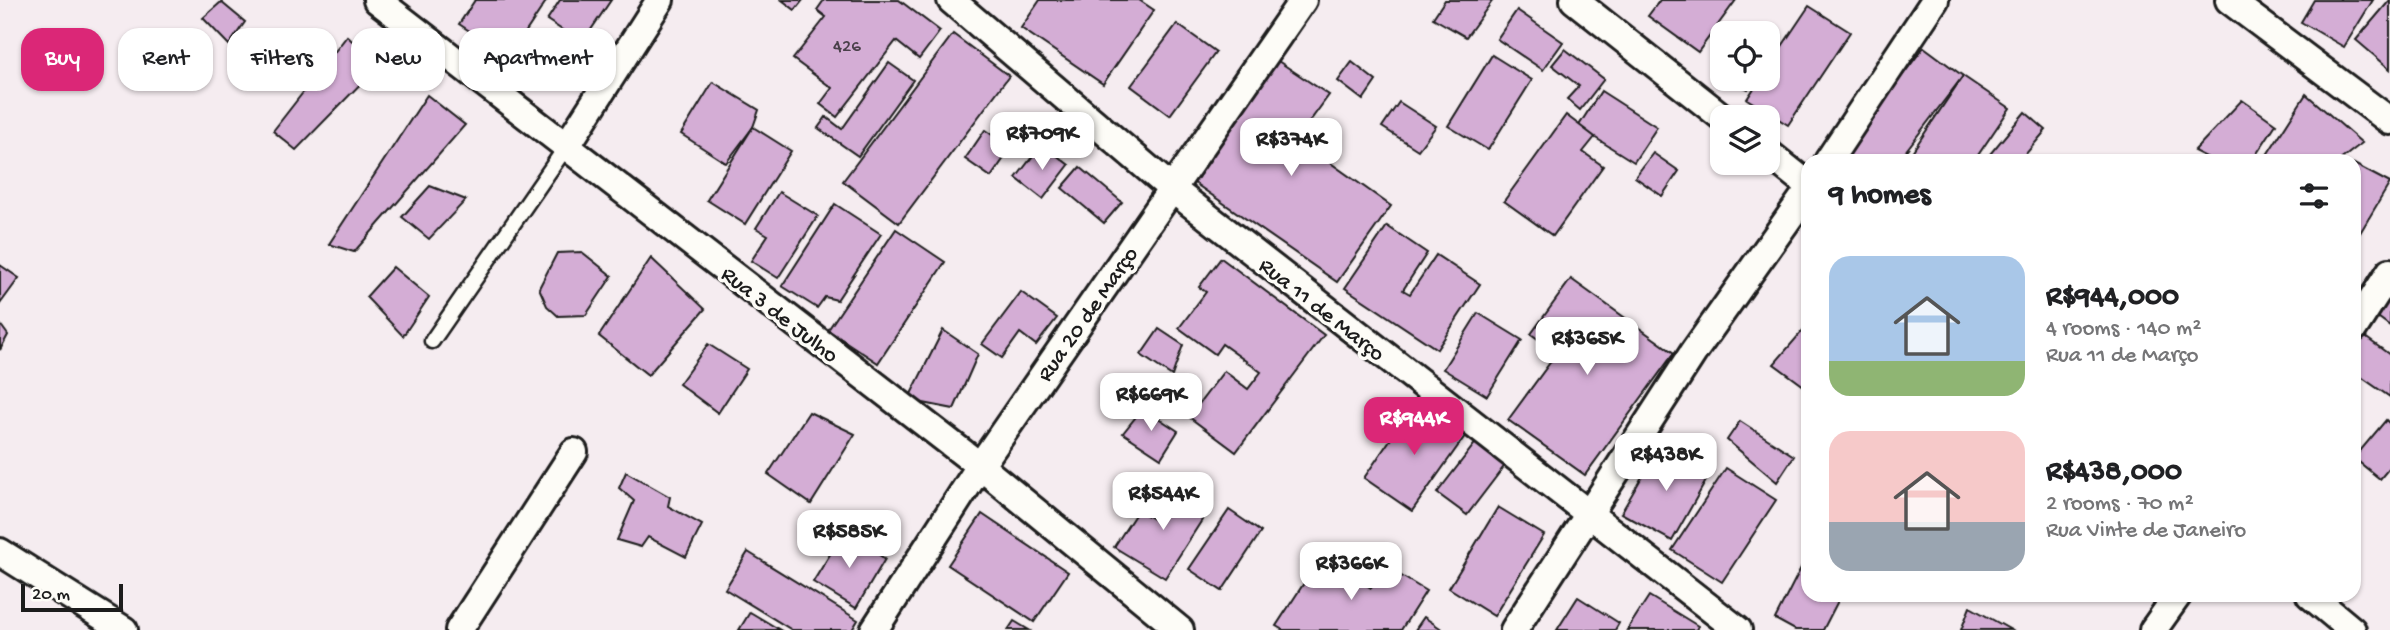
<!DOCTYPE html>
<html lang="en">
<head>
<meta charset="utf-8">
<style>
  body { margin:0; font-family:"Gochi Hand",sans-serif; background:#f2f2f2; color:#202124; height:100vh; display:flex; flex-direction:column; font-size:26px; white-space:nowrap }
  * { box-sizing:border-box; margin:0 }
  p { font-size:23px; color:#757577 }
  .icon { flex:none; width:38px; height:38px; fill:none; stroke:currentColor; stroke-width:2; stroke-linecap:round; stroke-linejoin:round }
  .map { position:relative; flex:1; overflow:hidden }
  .panel { position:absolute; left:1801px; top:154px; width:560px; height:448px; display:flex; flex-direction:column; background:#fff; border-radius:21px; box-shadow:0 2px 5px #0004 }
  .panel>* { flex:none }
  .top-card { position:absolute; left:21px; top:28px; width:665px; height:63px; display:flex; gap:14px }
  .controls { position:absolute; left:1710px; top:21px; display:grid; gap:14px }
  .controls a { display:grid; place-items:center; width:70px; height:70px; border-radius:14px; background:#fff; box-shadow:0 2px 5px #0004; font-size:35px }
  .scale { position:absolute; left:21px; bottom:18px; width:102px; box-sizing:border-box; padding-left:7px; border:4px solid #1c1c1c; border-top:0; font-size:19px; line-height:24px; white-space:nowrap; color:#1c1c1c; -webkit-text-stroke:5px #fdfcf7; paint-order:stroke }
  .price { position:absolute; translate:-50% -60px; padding:0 16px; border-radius:14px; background:#fff; color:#222; font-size:23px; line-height:46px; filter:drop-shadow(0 2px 4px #0008) }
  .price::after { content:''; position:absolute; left:50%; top:42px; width:21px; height:16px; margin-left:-10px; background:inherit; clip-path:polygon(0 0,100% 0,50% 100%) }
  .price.current { background:#db2777; color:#fff }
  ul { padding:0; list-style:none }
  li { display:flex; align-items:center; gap:21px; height:175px; padding:0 28px }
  li span { display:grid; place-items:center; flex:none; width:196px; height:140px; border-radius:21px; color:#555 }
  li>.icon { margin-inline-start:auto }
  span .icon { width:84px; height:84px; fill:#fffc; stroke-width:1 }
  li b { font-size:30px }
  h2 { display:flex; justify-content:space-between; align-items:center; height:84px; padding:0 28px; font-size:30px }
  .tag { padding:0 24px; border-radius:21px; background:#fff; box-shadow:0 2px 5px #0004; font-size:24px; line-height:63px }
  .tag.current { background:#db2777; color:#fff }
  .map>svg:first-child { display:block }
  .building { fill:#d4add5; stroke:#1c1c1c; stroke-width:2 }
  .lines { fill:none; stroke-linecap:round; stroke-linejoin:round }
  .lane-casing { stroke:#1c1c1c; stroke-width:19 }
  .street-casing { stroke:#1c1c1c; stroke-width:32 }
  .lane { stroke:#fdfcf7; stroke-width:14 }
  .street { stroke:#fdfcf7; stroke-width:26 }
  .labels { text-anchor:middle; stroke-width:7; stroke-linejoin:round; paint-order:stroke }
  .number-label { font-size:19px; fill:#4a404a }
  .street-label { font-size:23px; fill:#1c1c1c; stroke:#fdfcf7 }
</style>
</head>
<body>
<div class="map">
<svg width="2390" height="630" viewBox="0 0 2390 630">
  <rect width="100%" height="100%" fill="#f5ecf0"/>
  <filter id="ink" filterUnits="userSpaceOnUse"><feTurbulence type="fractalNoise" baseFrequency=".0143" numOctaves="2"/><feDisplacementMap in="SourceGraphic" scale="14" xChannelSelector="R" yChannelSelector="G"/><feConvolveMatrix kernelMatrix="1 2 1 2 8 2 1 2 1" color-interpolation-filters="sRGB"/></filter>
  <g filter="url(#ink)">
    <g class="building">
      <path d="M 475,0 L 547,0 L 509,57 L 459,24 Z"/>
      <path d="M 560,0 L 611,0 L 582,43 L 547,20 Z"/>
      <path d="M 782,0 L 803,0 L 795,10 Z"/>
      <path d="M 824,0 L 899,0 L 940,31 L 919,59 L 896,41 L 837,117 L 820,104 L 832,88 L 793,59 L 826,17 L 817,10 Z"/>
      <path d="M 1040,0 L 1139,0 L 1154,10 L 1103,84 L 1021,28 Z"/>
      <path d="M 1445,0 L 1493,0 L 1466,37 L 1433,18 Z"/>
      <path d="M 1660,0 L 1736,0 L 1698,52 L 1648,16 Z"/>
      <path d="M 2314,0 L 2373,0 L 2344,47 L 2301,22 Z"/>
      <path d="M 2390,0 L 2390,69 L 2356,40 Z"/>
      <path d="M 221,2 L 245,22 L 229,45 L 203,18 Z"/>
      <path d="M 1809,6 L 1850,32 L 1788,125 L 1747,99 L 1760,79 L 1768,79 L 1768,67 Z"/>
      <path d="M 1517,10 L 1563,42 L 1543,70 L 1497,39 Z"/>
      <path d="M 1177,24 L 1216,52 L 1170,115 L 1131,86 Z"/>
      <path d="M 953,34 L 1009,76 L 899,223 L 843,181 Z"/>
      <path d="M 347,36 L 378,66 L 296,150 L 273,131 Z"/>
      <path d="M 1924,47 L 1963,76 L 1898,161 L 1838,161 Z"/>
      <path d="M 1565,49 L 1604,79 L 1580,110 L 1567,99 L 1579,86 L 1552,65 Z"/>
      <path d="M 1492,55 L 1532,80 L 1488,150 L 1448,126 Z"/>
      <path d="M 1278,61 L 1329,95 L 1297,139 L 1391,206 L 1337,282 L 1193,182 Z"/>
      <path d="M 1352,62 L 1376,81 L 1363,100 L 1338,81 Z"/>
      <path d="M 889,63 L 913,80 L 858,156 L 818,128 L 826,117 L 842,129 Z"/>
      <path d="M 1963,76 L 2010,108 L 1974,161 L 1906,161 Z"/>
      <path d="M 1728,79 L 1754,79 L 1748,89 Z"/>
      <path d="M 713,82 L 759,110 L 753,127 L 726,163 L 681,134 Z"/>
      <path d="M 1601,91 L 1657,127 L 1634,162 L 1578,127 Z"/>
      <path d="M 2306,94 L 2362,143 L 2339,161 L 2263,161 Z"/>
      <path d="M 427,95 L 465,125 L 354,252 L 329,244 Z"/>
      <path d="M 2242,100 L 2276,124 L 2252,161 L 2214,161 L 2194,151 Z"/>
      <path d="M 1399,102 L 1436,126 L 1418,150 L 1382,127 Z"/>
      <path d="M 2025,112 L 2046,130 L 2020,161 L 1985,160 Z"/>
      <path d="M 1566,115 L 1595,137 L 1583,152 L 1603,166 L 1553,236 L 1504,201 Z"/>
      <path d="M 753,127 L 791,151 L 745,224 L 707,200 Z"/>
      <path d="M 985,130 L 1011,148 L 991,177 L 965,159 Z"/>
      <path d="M 1042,144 L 1069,165 L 1043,199 L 1016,178 Z"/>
      <path d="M 1653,153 L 1679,171 L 1662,196 L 1635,177 Z"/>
      <path d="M 2354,164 L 2390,183 L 2354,243 Z"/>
      <path d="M 1080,167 L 1122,202 L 1104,223 L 1062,188 Z"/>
      <path d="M 430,186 L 466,200 L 429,239 L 402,217 Z"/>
      <path d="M 779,192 L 818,216 L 778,278 L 751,261 L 768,235 L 756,228 Z"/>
      <path d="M 835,204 L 881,234 L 837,300 L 825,297 L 817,308 L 782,286 Z"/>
      <path d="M 1387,226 L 1427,253 L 1403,290 L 1410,294 L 1436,255 L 1480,284 L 1437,349 L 1345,288 Z"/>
      <path d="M 896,229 L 945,262 L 878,363 L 828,330 Z"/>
      <path d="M 582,252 L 612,276 L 586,315 L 558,316 L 547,306 L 539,288 L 557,253 Z"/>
      <path d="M 651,258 L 705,309 L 648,375 L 599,336 Z"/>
      <path d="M 1221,258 L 1324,335 L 1236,452 L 1189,417 L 1224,371 L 1248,389 L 1261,372 L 1222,344 L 1215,354 L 1179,328 L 1206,292 L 1199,287 Z"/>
      <path d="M 0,265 L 19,278 L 0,304 Z"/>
      <path d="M 393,267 L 429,297 L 403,336 L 366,297 Z"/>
      <path d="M 1571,279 L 1674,353 L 1585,475 L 1508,420 L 1557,353 L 1531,334 Z"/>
      <path d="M 2390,288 L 2390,326 L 2371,312 Z"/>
      <path d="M 1021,292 L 1057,318 L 1036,345 L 1020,333 L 1002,358 L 982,344 Z"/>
      <path d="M 1478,313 L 1522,340 L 1487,396 L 1443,369 Z"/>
      <path d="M 0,324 L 8,335 L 0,350 Z"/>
      <path d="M 1159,329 L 1183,345 L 1172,376 L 1141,355 Z"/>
      <path d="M 1804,329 L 1808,332 L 1808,389 L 1774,364 Z"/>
      <path d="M 943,330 L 978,354 L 954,409 L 908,400 Z"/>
      <path d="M 2357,331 L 2390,355 L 2390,397 L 2354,372 L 2354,338 Z"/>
      <path d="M 708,344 L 747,369 L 718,413 L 679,384 Z"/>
      <path d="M 1416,402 L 1465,436 L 1412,511 L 1364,478 Z"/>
      <path d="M 1143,408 L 1178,431 L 1161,458 L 1123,433 Z"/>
      <path d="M 809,412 L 855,434 L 811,504 L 768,474 Z"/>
      <path d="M 2386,420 L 2390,424 L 2390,467 L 2380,479 L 2354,458 Z"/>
      <path d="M 1740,421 L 1794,456 L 1777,482 L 1727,440 Z"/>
      <path d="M 1480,437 L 1509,460 L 1467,515 L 1437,493 Z"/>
      <path d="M 1661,444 L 1711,472 L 1672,541 L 1621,513 Z"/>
      <path d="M 1726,468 L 1776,500 L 1722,582 L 1672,550 Z"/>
      <path d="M 626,472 L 670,497 L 668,506 L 702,525 L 686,557 L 648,537 L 641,547 L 617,540 L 634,501 L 619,488 Z"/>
      <path d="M 1174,486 L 1209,509 L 1165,578 L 1114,547 L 1138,510 L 1153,519 Z"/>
      <path d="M 1498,507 L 1544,535 L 1494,616 L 1449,588 Z"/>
      <path d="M 1229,510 L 1261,532 L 1222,591 L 1189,569 Z"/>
      <path d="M 982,514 L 1068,572 L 1034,622 L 948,565 Z"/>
      <path d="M 845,530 L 885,559 L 856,608 L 813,582 Z"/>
      <path d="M 748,552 L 858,620 L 852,630 L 792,630 L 725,589 Z"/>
      <path d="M 1321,557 L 1371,588 L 1385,566 L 1426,591 L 1401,630 L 1283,630 L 1276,626 Z"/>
      <path d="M 1804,562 L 1808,563 L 1808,595 L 1841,595 L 1823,630 L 1795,630 L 1775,619 Z"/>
      <path d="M 1649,596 L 1698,626 L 1696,630 L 1627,630 Z"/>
      <path d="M 1578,597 L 1619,623 L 1615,630 L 1557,630 Z"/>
      <path d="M 1970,607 L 2011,630 L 1961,630 Z"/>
      <path d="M 750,612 L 780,630 L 739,630 Z"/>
      <path d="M 1424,617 L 1443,630 L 1415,630 Z"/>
      <path d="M 1014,621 L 1029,630 L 1008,630 Z"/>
    </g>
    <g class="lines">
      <g class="lane-casing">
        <path id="lane" d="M 432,341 L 566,147"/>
      </g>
      <g class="street-casing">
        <g id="street">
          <path d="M 377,0 L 980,466 L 1180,630"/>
          <path d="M 951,0 L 1172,189 L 1738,630"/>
          <path d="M 1574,0 L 1722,117"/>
          <path d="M 2229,0 L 2390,121"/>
          <path d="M 566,147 L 660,0"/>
          <path d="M 1768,153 L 1808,185"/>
          <path d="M 1828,161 L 1935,0"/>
          <path d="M 2354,328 L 2390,272"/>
          <path d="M 0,552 L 124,630"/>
          <path d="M 2310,595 L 2352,630"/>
          <path d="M 459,630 L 574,452"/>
          <path d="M 874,630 L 980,466 L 1303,0"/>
          <path d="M 1514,630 L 1693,353 L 1808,191"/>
          <path d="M 2153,630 L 2178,595"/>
        </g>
      </g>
      <use href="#lane" class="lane"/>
      <use href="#street" class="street"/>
    </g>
  </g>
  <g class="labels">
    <g class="number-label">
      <text x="847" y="51">426</text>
    </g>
    <g class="street-label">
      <text transform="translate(1323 308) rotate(38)" y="8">Rua 11 de Março</text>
      <text transform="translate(781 313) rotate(38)" y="8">Rua 3 de Julho</text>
      <text transform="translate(1086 313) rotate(-55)" y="8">Rua 20 de Março</text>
    </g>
  </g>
</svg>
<div class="controls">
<a><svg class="icon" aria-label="locate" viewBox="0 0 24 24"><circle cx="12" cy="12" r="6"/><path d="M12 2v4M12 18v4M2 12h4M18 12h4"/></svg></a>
<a><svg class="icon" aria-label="layers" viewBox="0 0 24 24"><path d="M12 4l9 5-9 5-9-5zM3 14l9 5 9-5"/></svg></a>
</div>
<div class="scale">20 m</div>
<b class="price" style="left:1042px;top:172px">R$709K</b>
<b class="price" style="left:1291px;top:178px">R$374K</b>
<b class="price" style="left:1587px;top:377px">R$365K</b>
<b class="price" style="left:1151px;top:433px">R$669K</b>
<b class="price current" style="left:1414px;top:457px">R$944K</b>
<b class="price" style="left:1666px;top:493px">R$438K</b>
<b class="price" style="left:1163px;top:532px">R$544K</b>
<b class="price" style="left:849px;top:570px">R$585K</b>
<b class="price" style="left:1351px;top:602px">R$366K</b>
<div class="top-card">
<a class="tag current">Buy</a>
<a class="tag">Rent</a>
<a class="tag">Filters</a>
<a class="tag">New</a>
<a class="tag">Apartment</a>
</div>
<section class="panel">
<h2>9 homes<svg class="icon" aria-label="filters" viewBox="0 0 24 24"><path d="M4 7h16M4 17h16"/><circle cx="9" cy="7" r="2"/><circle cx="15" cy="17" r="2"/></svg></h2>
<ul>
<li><span style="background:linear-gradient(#a9c7e8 75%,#8fb573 0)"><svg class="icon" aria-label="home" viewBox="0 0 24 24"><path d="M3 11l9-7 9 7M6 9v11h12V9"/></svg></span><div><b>R$944,000</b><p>4 rooms · 140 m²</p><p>Rua 11 de Março</p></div></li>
<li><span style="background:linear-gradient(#f6c9c9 65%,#9aa5b1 0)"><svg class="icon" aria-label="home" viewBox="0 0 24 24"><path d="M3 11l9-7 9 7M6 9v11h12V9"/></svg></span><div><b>R$438,000</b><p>2 rooms · 70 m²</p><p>Rua Vinte de Janeiro</p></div></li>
</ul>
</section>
</div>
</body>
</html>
